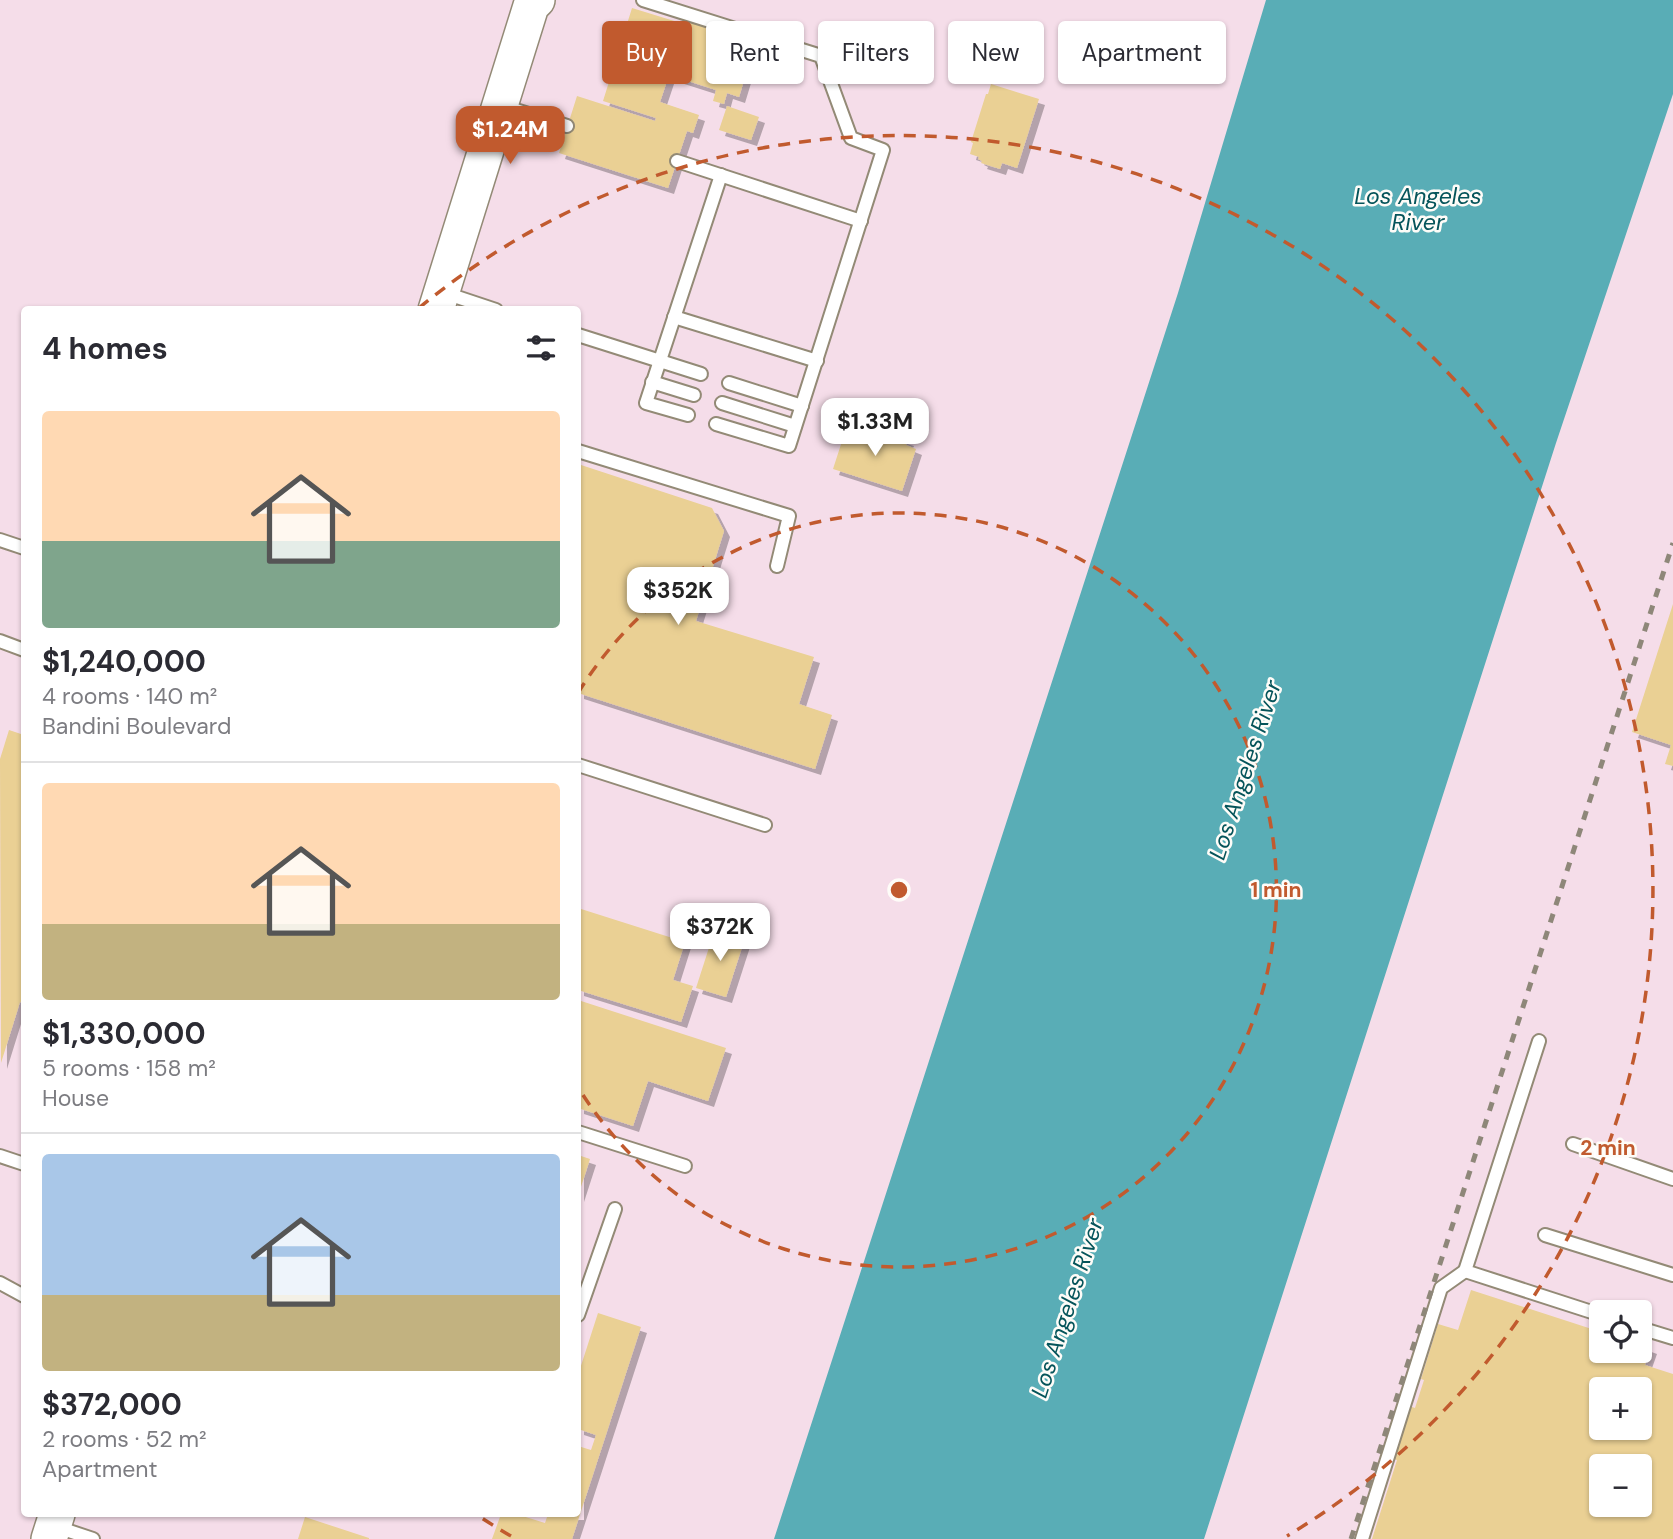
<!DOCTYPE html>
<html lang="en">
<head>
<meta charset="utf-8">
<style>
  body { margin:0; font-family:"DM Sans",sans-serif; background:#f2f2f3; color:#2b2b33; height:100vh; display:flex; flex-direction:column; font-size:26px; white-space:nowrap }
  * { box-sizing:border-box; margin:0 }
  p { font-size:23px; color:#7c7c81 }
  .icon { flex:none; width:38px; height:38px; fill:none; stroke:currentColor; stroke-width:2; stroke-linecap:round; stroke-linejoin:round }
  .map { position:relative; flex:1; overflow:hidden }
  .sheet { position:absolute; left:21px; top:306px; width:560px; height:1211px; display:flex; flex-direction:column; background:#fff; border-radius:7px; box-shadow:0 2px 5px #0004 }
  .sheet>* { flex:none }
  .banner { position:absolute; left:602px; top:21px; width:665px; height:63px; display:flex; gap:14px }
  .controls { position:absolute; left:1589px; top:1300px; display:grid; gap:14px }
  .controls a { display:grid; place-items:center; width:63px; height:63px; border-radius:7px; background:#fff; box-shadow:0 2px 5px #0004; font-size:35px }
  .price { position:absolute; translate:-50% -60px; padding:0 16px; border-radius:14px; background:#fff; color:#222; font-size:23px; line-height:46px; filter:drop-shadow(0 2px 4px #0008) }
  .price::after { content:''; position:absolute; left:50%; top:42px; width:21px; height:16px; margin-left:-10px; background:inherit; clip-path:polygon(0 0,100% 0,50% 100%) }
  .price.selected { background:#c15a2e; color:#fff }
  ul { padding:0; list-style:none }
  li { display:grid; align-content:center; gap:14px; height:371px; padding:0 21px }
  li+li { border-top:2px solid #e1e1e2 }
  li span { display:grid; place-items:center; height:217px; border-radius:7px; color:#555 }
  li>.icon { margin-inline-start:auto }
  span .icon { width:126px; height:126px; fill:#fffc; stroke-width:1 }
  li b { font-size:30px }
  h2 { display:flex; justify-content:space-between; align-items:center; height:84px; padding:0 21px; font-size:30px }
  .chip { padding:0 24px; border-radius:7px; background:#fff; box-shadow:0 2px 5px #0004; font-size:24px; line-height:63px }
  .chip.selected { background:#c15a2e; color:#fff }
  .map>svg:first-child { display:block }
  .industrial { fill:#f5dde9; fill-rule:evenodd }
  .water { fill:#59adb6 }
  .building { fill:#ead094; fill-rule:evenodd; filter:url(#shadow) }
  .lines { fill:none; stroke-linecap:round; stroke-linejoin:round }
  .lane-casing { stroke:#938a76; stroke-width:16 }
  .secondary-casing { stroke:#938a76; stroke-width:38 }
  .lane { stroke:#fff; stroke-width:12 }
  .secondary { stroke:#fff; stroke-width:35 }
  .rail { stroke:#8e8779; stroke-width:5; stroke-dasharray:9 9; stroke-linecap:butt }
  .ring { fill:none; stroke:#c15a2e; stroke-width:3.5; stroke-dasharray:12 9 }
  .labels { text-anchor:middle; stroke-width:5; stroke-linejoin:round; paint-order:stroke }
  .water-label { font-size:23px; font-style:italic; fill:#05545a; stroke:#fefcf8 }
  .centre { fill:#c15a2e; stroke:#fefcf8; stroke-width:3.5 }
  .ring-label { font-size:21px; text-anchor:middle; font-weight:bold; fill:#c15a2e; stroke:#fefcf8; stroke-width:5; stroke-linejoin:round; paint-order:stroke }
</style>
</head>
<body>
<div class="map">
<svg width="1673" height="1539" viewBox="0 0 1673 1539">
  <defs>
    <filter id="shadow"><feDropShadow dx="6" dy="6" stdDeviation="0" flood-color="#0004"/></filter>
  </defs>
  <rect width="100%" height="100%" fill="#f8eed8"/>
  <path class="industrial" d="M 0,0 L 1673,0 L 1673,1539 L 0,1539 ZM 24,310 L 578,310 L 578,1514 L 24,1514 ZM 1601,1312 L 1640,1312 L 1640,1351 L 1601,1351 ZM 1601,1390 L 1640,1390 L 1640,1428 L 1601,1428 ZM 1601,1466 L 1640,1466 L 1640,1505 L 1601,1505 Z"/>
  <path class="water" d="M 1266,0 L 1673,0 L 1673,94 L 1556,443 L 1204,1539 L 774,1539 L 1178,293 Z"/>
  <g class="building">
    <path d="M 632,8 L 684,24 L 686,19 L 756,41 L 739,97 L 727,93 L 724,104 L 713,101 L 716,90 L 669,75 L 660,102 L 699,115 L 693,133 L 687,131 L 668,188 L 559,153 L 577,96 L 655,121 L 656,118 L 603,101 Z"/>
    <path d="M 991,84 L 1039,99 L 1017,168 L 1002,163 L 1000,169 L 981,163 L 982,161 L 978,159 L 979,157 L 970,154 L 973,143 L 971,142 L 986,94 L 988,94 Z"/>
    <path d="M 727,106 L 759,117 L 751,140 L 719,130 Z"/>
    <path d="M 853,424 L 855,429 L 881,438 L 883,432 L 908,440 L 906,445 L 916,449 L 902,491 L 833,469 L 844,435 L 841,429 Z"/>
    <path d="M 578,464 L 712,508 L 724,531 L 696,621 L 814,657 L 799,704 L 832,715 L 815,769 L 578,693 Z"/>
    <path d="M 1673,604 L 1673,766 L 1665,764 L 1671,745 L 1632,732 Z"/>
    <path d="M 9,730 L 24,735 L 24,1004 L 20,1002 L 1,1063 L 0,759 Z"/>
    <path d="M 578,908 L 685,942 L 673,980 L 693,986 L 681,1022 L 578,990 Z"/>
    <path d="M 715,929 L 745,938 L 726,997 L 696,988 Z"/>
    <path d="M 578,1000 L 726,1048 L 708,1101 L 648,1081 L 633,1126 L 578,1108 Z"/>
    <path d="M 578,1155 L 590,1159 L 578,1196 Z"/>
    <path d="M 1471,1290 L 1601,1332 L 1601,1351 L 1640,1351 L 1640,1344 L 1651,1348 L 1645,1365 L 1673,1374 L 1673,1539 L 1372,1539 L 1397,1460 L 1393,1459 L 1409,1406 L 1415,1408 L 1424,1380 L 1421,1379 L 1438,1324 L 1458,1330 ZM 1601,1390 L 1640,1390 L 1640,1428 L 1601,1428 ZM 1601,1466 L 1640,1466 L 1640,1505 L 1601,1505 Z"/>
    <path d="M 598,1313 L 641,1327 L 572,1539 L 492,1539 L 501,1514 L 516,1514 L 545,1523 L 548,1514 L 578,1514 L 578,1446 L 591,1450 L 596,1435 L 578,1429 L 578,1375 Z"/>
    <path d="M 305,1517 L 369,1538 L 369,1539 L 298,1539 Z"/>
  </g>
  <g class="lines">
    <g class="lane-casing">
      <g id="lane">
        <path d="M 643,0 L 821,56 L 851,138 L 883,150 L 789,446 L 716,424"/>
        <path d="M 503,106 L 567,126"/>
        <path d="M 677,161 L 861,221"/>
        <path d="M 442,292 L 496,310"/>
        <path d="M 674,317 L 817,361"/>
        <path d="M 578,335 L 701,374"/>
        <path d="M 652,382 L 694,395"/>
        <path d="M 729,383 L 802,406"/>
        <path d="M 722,403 L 795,426"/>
        <path d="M 688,415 L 646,403 L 721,175"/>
        <path d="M 578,451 L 789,516 L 777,566"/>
        <path d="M 0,540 L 24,548"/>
        <path d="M 0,641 L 24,650"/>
        <path d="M 578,765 L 765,825"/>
        <path d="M 1539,1041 L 1465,1271 L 1601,1315"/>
        <path d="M 578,1132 L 685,1166"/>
        <path d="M 1573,1144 L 1673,1179"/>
        <path d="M 0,1156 L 24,1164"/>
        <path d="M 1545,1235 L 1673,1275"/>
        <path d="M 0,1283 L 24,1296"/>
        <path d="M 578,1315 L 615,1209"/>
        <path d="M 1640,1328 L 1673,1338"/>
        <path d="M 57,1527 L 93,1539"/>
        <path d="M 1362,1539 L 1441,1288 L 1465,1271"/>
      </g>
    </g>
    <g class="secondary-casing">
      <g id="secondary">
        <path d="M 436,310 L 531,6 L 537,0"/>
        <path d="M 49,1539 L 57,1514"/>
      </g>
    </g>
    <use href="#lane" class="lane"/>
    <use href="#secondary" class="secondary"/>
    <path class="rail" d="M 1351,1539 L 1673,543"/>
  </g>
  <g class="ring">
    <path d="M578 693A377 377 0 1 1 578 1087"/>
    <path d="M511 1536A754 754 0 0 1 477 1515M419 308A754 754 0 1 1 1287 1536"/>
  </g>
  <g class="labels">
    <g class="water-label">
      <text x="1418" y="204">Los Angeles<tspan x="1418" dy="26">River</tspan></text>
      <text transform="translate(1245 770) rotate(-72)" y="8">Los Angeles River</text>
      <text transform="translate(1067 1308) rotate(-72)" y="8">Los Angeles River</text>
    </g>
  </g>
  <circle cx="899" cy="890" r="10" class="centre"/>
  <g class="ring-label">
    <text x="1276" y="897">1 min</text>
    <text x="1608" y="1155">2 min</text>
  </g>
</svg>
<div class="controls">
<a><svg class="icon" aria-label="locate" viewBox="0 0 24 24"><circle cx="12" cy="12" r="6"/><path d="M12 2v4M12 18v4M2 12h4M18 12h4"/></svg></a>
<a>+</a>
<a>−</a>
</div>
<b class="price selected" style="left:510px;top:166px">$1.24M</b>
<b class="price" style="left:875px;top:458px">$1.33M</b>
<b class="price" style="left:678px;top:627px">$352K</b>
<b class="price" style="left:720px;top:963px">$372K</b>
<div class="banner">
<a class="chip selected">Buy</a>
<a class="chip">Rent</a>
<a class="chip">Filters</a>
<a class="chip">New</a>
<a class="chip">Apartment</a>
</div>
<section class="sheet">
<h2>4 homes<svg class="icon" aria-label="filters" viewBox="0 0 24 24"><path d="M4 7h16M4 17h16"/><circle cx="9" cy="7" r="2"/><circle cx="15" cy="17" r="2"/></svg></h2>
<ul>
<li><span style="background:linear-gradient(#ffd9b3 60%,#7fa58c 0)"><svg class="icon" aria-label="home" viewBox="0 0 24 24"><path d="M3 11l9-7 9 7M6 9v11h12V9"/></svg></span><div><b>$1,240,000</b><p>4 rooms · 140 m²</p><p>Bandini Boulevard</p></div></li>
<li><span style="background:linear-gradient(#ffd9b3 65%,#c2b280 0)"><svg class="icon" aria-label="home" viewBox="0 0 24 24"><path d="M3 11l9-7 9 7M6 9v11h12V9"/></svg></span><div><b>$1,330,000</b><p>5 rooms · 158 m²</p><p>House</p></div></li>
<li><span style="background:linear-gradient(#a9c7e8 65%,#c2b280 0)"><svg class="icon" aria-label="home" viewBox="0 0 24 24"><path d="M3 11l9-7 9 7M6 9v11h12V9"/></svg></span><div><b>$372,000</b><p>2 rooms · 52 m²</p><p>Apartment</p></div></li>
</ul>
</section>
</div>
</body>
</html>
